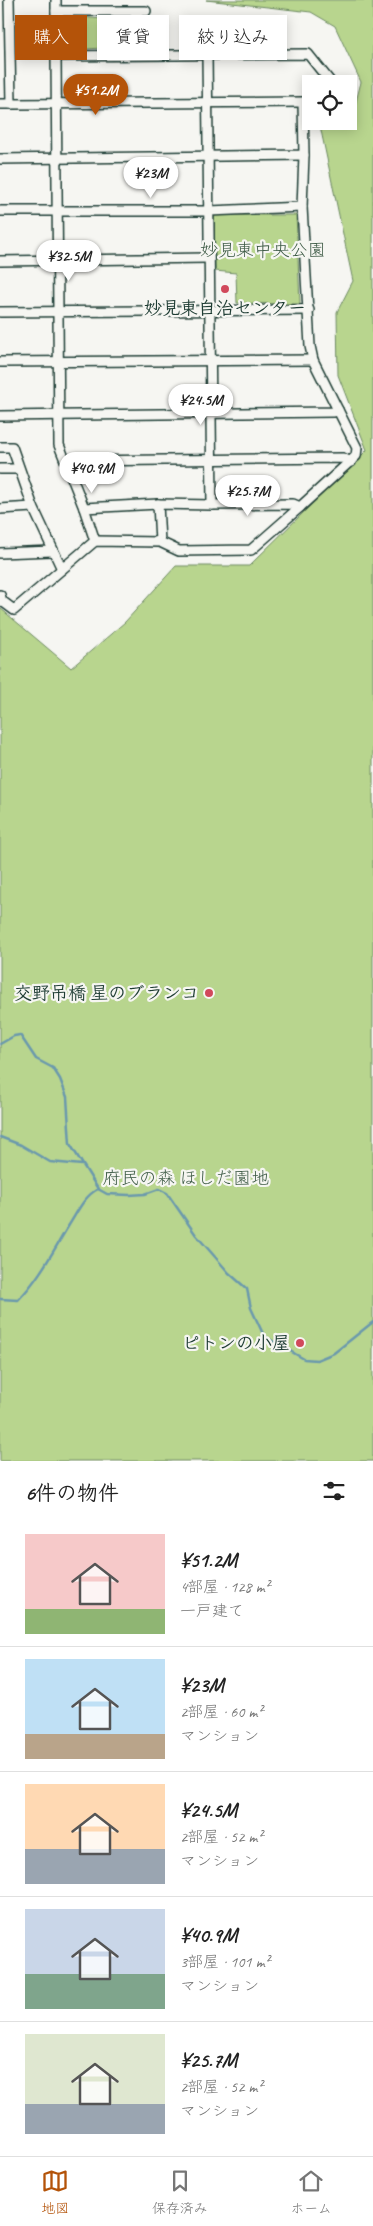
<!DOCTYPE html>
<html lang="ja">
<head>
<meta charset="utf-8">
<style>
  body { margin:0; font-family:Caveat,"Klee One",sans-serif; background:#f6f6f6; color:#222; height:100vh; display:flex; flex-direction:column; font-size:19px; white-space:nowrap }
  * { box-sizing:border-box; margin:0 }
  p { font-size:16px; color:#767676 }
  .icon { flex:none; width:28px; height:28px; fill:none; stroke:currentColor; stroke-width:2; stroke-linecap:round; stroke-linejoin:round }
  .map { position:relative; height:1461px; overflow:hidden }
  .drawer { display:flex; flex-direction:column; background:#fff; flex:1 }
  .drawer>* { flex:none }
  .guide { position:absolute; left:15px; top:15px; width:344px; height:45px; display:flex; gap:10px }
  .fabs { position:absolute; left:302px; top:75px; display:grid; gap:10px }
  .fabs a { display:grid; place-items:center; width:55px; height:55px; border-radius:0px; background:#fff; box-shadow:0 2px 12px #0003; font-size:25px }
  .price { position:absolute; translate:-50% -42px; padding:0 11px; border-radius:18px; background:#fff; color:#222; font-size:16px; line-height:32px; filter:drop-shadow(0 1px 2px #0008) }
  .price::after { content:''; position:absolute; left:50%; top:30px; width:15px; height:11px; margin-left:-8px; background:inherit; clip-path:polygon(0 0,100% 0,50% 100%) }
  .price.on { background:#b45309; color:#fff }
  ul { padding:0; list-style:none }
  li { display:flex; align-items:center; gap:15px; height:125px; padding:0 25px }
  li+li { border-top:1px solid #e0e0e0 }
  li span { display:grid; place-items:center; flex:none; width:140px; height:100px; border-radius:0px; color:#555 }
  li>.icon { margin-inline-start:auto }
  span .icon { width:60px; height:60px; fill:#fffc; stroke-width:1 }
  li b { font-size:21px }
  h2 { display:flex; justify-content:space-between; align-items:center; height:60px; padding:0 25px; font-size:21px }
  .pill { padding:0 18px; border-radius:0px; background:#fff; box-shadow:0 2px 12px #0003; font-size:18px; line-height:45px }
  .pill.on { background:#b45309; color:#fff }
  .tabs { display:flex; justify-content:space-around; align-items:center; height:70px; border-top:1px solid #e0e0e0; background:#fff; font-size:14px; color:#767676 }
  .tabs a { display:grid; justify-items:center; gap:2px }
  .tabs .on { color:#b45309 }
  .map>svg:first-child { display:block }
  .green { fill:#b8d58e; stroke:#6c8961 }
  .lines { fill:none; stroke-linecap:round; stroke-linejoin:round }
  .stream { stroke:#6b99ad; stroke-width:2.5 }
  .minor-casing { stroke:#1f3d34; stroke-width:12 }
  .minor { stroke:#f6f6f2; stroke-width:9 }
  .poi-dot { fill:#d1495b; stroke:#f6f6f2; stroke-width:2 }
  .labels { text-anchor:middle; stroke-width:4.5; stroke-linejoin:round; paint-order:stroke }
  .park-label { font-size:18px; fill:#3e5b46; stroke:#f6f6f2 }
  .poi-label { font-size:18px; font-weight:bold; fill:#1f3d34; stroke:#f6f6f2; text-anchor:end }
</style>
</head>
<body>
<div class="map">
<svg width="373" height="1461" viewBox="0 0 373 1461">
  <rect width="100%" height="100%" fill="#f6f6f2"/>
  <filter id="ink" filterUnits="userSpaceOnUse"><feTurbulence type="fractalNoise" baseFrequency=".02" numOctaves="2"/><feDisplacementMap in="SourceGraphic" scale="10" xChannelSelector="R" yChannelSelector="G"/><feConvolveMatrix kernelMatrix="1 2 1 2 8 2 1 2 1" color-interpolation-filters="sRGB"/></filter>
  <g filter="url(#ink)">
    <g class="green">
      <path d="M 206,0 L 373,0 L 373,1461 L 0,1461 L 0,608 L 71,668 L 125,622 L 176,566 L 249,566 L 367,450 L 338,375 L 337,312 L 353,281 L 319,121 L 349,121 L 349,111 L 354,110 L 361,82 L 335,26 L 311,12 Z"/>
      <path d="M 64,16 L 104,19 L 104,48 L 84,49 L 84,29 L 63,27 Z"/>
      <path d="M 214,215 L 296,215 L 300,304 L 237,303 L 236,273 L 215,271 Z"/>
    </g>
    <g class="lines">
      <g class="stream">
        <path d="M 0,1044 L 14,1036 L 20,1035 L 36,1059 L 53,1068 L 60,1079 L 67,1097 L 70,1144 L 98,1189 L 107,1194 L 129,1195 L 145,1194 L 159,1189 L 167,1193 L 196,1235 L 229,1273 L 247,1289 L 251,1308 L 264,1336 L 304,1359 L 317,1360 L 334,1353 L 373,1322"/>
        <path d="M 0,1137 L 21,1145 L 50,1162 L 82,1165"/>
        <path d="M 0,1299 L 18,1300 C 39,1279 53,1251 69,1225 C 77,1213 84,1196 98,1189"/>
      </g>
      <g class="minor-casing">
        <g id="minor">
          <path d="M 9,0 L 11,104 L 303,102"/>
          <path d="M 56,0 L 56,56 L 308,54 L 332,84"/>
          <path d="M 56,11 L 146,11"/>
          <path d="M 207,54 L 212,505 L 293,504 L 300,507 L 356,456 L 357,448 L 313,360 L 310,346 L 302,207 L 304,155"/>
          <path d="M 56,56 L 59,445 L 84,508"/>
          <path d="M 0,104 L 11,104"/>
          <path d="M 0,159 L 304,155 L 303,102 L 311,100"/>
          <path d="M 0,211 L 209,211 L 302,207"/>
          <path d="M 0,261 L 208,258"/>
          <path d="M 0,312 L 309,310"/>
          <path d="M 0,362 L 313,360"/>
          <path d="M 0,416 L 334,412 L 338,410"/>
          <path d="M 0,447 L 12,447 L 33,507 L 62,569"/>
          <path d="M 67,464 L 72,461 L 343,458 L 351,462"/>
          <path d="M 0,469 L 18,469"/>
          <path d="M 0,509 L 33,507"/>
          <path d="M 95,541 L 84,508 L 158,504"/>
          <path d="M 160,542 L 158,504 L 212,505"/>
          <path d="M 0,553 L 52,551"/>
          <path d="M 0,595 L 2,601 L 14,610 L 95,541 L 160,542 L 179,551 L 251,550 L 300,507"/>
        </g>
      </g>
      <use href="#minor" class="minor"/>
    </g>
  </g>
  <g class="poi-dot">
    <circle cx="225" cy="289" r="5"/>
    <circle cx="209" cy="993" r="5"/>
    <circle cx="300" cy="1343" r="5"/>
  </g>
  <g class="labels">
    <g class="park-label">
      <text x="263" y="256">妙見東中央公園</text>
      <text x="186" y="1184">府民の森 ほしだ園地</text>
    </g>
    <g class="poi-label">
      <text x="225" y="314" text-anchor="middle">妙見東自治センター</text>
      <text x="199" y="999">交野吊橋 星のブランコ</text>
      <text x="290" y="1349">ピトンの小屋</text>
    </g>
  </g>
</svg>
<div class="fabs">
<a><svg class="icon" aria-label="locate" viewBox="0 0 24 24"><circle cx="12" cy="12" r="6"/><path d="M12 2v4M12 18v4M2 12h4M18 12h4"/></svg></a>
</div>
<b class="price on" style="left:96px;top:116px">¥51.2M</b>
<b class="price" style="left:151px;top:199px">¥23M</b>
<b class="price" style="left:69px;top:282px">¥32.5M</b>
<b class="price" style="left:201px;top:426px">¥24.5M</b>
<b class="price" style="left:92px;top:494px">¥40.9M</b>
<b class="price" style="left:248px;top:517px">¥25.7M</b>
<div class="guide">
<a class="pill on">購入</a>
<a class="pill">賃貸</a>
<a class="pill">絞り込み</a>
</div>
</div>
<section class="drawer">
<h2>6件の物件<svg class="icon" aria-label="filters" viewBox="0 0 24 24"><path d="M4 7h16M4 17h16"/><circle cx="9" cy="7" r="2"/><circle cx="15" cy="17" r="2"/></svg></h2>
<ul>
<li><span style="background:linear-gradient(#f6c9c9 75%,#8fb573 0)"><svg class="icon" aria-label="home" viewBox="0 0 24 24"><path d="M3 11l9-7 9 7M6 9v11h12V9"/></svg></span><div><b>¥51.2M</b><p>4部屋 · 128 m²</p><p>一戸建て</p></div></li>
<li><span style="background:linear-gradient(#bfe0f5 75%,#b9a48a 0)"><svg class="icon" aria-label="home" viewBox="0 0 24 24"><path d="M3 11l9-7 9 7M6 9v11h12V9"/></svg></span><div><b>¥23M</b><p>2部屋 · 60 m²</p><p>マンション</p></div></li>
<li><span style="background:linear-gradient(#ffd9b3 65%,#9aa5b1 0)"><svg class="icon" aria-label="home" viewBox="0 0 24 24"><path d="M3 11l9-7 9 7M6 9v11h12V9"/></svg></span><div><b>¥24.5M</b><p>2部屋 · 52 m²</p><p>マンション</p></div></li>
<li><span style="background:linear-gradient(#c9d6e8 65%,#7fa58c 0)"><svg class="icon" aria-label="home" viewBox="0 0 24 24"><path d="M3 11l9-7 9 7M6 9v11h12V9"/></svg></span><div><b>¥40.9M</b><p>3部屋 · 101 m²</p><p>マンション</p></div></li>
<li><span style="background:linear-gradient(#dfe7d0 70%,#9aa5b1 0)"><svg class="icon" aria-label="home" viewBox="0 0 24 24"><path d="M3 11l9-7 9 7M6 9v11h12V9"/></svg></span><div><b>¥25.7M</b><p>2部屋 · 52 m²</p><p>マンション</p></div></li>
</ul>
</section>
<nav class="tabs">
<a class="on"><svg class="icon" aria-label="map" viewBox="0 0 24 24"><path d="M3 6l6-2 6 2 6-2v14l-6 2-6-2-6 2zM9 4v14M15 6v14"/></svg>地図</a>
<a><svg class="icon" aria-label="saved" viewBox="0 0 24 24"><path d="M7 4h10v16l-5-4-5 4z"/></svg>保存済み</a>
<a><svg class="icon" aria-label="home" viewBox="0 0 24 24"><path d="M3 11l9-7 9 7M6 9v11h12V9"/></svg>ホーム</a>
</nav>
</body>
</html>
